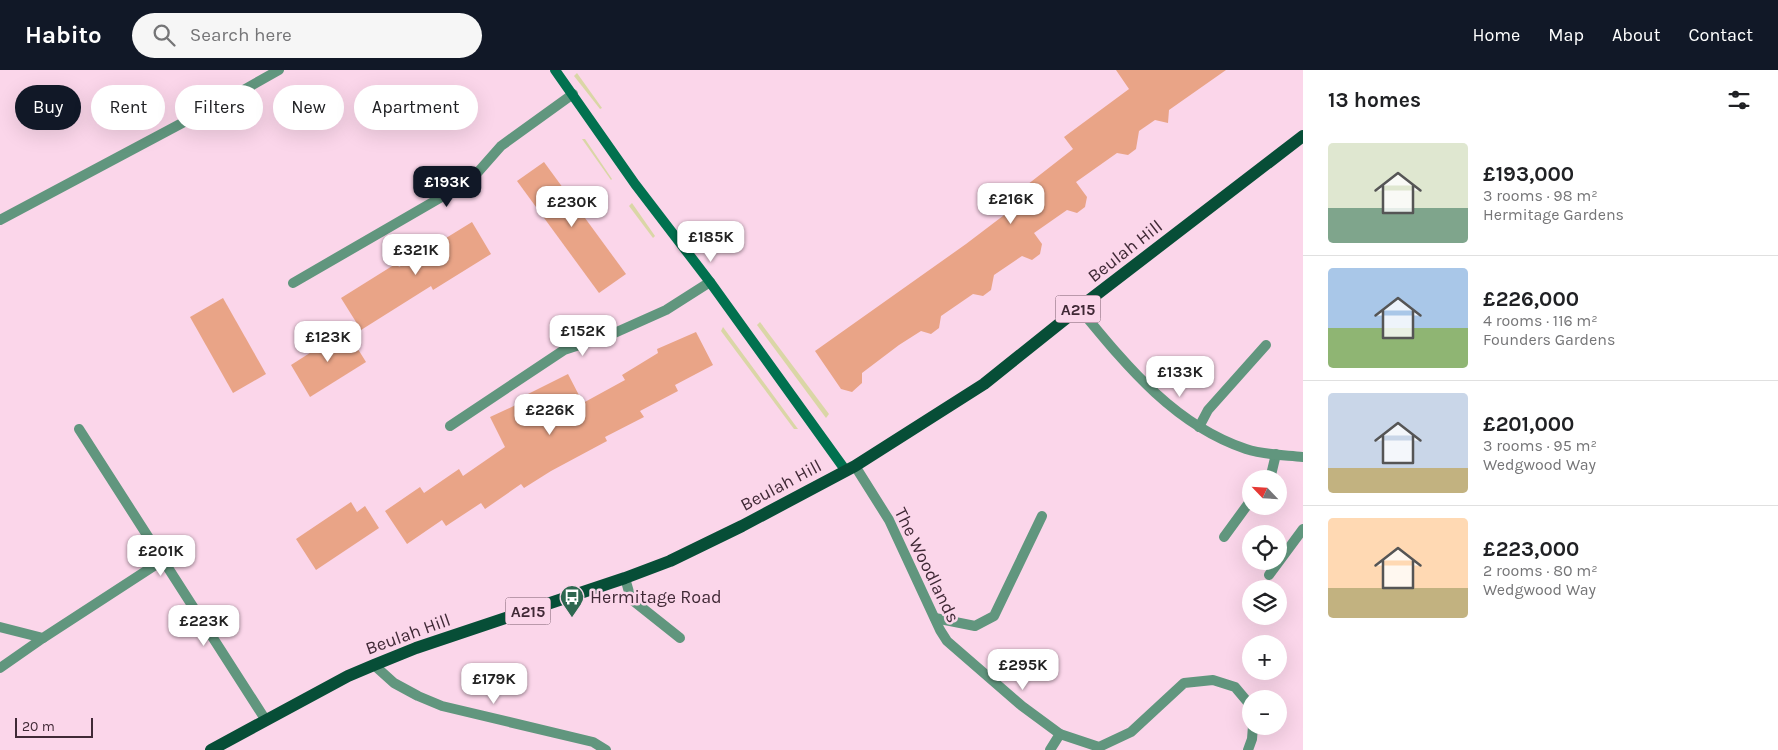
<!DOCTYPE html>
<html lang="en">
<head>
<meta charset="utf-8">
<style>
  body { margin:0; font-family:Karla,sans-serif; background:#f6f6f6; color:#202124; height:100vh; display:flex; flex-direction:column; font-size:19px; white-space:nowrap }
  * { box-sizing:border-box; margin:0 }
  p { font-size:16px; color:#757577 }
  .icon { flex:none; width:28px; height:28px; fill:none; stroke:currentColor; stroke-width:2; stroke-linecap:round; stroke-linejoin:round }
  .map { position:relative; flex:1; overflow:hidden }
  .sheet { display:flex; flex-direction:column; background:#fff; width:475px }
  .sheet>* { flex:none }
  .top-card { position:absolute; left:15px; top:15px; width:475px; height:45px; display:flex; gap:10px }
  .needle { width:32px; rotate:295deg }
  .buttons { position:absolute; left:1242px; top:400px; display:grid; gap:10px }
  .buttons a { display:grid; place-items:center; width:45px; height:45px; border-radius:50%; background:#fff; box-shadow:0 5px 20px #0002; font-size:25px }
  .scale { position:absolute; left:15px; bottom:12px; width:78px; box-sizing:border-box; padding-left:5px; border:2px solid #402936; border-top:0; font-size:14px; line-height:18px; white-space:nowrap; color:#402936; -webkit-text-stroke:4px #fbd6ea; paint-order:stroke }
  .price { position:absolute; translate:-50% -42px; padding:0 11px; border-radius:10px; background:#fff; color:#222; font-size:16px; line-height:32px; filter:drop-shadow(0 1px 2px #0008) }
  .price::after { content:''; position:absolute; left:50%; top:30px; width:15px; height:11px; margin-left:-8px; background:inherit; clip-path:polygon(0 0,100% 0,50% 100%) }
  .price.current { background:#111827; color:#fff }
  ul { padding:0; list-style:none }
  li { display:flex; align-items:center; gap:15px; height:125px; padding:0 25px }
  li+li { border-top:1px solid #e0e0e0 }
  li span { display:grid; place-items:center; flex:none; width:140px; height:100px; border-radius:5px; color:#555 }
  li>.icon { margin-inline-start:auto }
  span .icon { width:60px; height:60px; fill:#fffc; stroke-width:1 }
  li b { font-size:21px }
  h2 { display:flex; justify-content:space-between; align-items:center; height:60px; padding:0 25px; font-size:21px }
  .pill { padding:0 18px; border-radius:22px; background:#fff; box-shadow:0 5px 20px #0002; font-size:18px; line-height:45px }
  .pill.current { background:#111827; color:#fff }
  header { display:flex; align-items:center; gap:30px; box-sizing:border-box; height:70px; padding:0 25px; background:#111827; color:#fff }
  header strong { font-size:24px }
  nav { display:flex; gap:28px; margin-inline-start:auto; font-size:18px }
  .search { width:350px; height:45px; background:#f6f6f6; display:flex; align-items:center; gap:12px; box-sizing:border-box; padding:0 18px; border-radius:28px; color:#757577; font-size:19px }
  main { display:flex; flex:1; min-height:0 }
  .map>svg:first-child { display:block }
  .green { fill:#dad6a6 }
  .building { fill:#e9a487 }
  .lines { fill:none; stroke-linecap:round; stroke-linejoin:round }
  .lane { stroke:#61967e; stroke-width:10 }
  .street { stroke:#61967e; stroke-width:10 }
  .secondary { stroke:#01714f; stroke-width:10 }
  .primary { stroke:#074e37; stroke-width:12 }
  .labels { text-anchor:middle; stroke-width:5; stroke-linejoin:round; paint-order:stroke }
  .shield { fill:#fbd6ea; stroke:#785d6c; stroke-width:1 }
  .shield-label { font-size:16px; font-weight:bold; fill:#402936 }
  .street-label { font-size:18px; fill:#402936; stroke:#fbd6ea }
  .poi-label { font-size:18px; fill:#402936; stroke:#fbd6ea; text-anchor:start }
</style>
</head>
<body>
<header>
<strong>Habito</strong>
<div class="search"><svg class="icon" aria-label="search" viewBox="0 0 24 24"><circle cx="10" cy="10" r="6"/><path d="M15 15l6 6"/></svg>Search here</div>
<nav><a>Home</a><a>Map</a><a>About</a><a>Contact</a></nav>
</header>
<main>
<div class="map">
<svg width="1303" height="680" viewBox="0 0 1303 680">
  <rect width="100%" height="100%" fill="#fbd6ea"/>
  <g class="green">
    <path d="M 577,3 L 602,38 L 600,39 L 574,6 Z"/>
    <path d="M 582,69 L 585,69 L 612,109 L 611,110 Z"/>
    <path d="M 632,133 L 655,166 L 653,168 L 629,136 Z"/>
    <path d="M 760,252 L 829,344 L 826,348 L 757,255 Z"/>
    <path d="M 723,257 L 798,359 L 794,359 L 721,261 Z"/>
  </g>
  <g class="building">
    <path d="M 1116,0 L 1226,0 L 1169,40 L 1168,53 L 1155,50 L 1139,61 L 1136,79 L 1128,85 L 1117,83 L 1076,112 L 1087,127 L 1085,137 L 1077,143 L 1067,140 L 1034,163 L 1042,174 L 1040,184 L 1032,190 L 1022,186 L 994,205 L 991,220 L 983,226 L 973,224 L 941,246 L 939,258 L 931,264 L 921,261 L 899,275 L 862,303 L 862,313 L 852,322 L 841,319 L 815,281 L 966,174 L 1020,133 L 1014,125 L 1073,79 L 1064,67 L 1129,19 Z"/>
    <path d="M 544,92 L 626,204 L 599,223 L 517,111 Z"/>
    <path d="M 472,152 L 491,184 L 433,220 L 431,216 L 361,260 L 341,228 L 397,193 L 399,197 Z"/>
    <path d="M 223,228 L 266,304 L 233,323 L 190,247 Z"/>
    <path d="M 346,260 L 366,292 L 310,327 L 291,295 Z"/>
    <path d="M 696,262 L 713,295 L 675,315 L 678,321 L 640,341 L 644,347 L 605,367 L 607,371 L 551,401 L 524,418 L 521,414 L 485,439 L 481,433 L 446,456 L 442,450 L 407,474 L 385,441 L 420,417 L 424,423 L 459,399 L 463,406 L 505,377 L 490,347 L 518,334 L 516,330 L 568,304 L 583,333 L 625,310 L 622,305 L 658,283 L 657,279 Z"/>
    <path d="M 351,432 L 357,442 L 365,436 L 379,458 L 316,500 L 296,469 Z"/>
  </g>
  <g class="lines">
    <g class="lane">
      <path d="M 1199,357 L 1208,340 L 1266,275"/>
      <path d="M 1268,409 L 1271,405 L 1276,384"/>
      <path d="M 1224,467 L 1251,430"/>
      <path d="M 1269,505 L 1303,459"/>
      <path d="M 625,508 L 631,529 L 680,568"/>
      <path d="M 935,548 L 975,556 L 994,546 L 1042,446"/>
      <path d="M 0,598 L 43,568"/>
      <path d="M 1050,680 L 1060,664"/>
    </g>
    <g class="street">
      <path d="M 0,150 L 231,27 L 279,0"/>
      <path d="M 293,213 L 471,110 L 501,76 L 573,24"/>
      <path d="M 1079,238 C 1126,295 1174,355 1246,379 C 1264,385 1285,385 1303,387"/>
      <path d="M 450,356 L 564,280 L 610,265 L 666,240 L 710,212"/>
      <path d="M 855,396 L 889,450 L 940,560 L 947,571 L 1022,636 L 1060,664 L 1099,677 L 1131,662 L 1184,613 L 1213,610 L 1235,617 L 1251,636"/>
      <path d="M 163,490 L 265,649"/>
      <path d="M 0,557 L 43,568 L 163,490 L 79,359"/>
      <path d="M 374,595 L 394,613 L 418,626 L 442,636 L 593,672 L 606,680"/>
      <path d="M 1248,680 L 1252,669 L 1253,656"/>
    </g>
    <path class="secondary" d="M 555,0 L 635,114 L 710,212 L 846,401"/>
    <path class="primary" d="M 211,680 L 348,606 L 374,595 L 416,578 L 625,508 L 670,491 L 742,456 L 855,396 L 984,314 L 1079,238 L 1303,66"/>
  </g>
  <defs>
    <g id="bus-pin" transform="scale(1.25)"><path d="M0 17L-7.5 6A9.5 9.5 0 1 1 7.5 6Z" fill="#2e6750" stroke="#fbd6ea"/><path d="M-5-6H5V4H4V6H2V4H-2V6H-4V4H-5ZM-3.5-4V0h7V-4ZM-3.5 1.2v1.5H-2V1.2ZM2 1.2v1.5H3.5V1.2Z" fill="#fff"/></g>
  </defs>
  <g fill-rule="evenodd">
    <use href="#bus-pin" x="572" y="527"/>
  </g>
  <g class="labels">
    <g class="shield">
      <rect x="1055.5" y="225.5" width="45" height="27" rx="4"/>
      <rect x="505.5" y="527.5" width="45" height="27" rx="4"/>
    </g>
    <g class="shield-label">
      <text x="1078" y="245">A215</text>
      <text x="528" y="547">A215</text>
    </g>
    <g class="street-label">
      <text transform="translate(1125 181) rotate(-38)" y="6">Beulah Hill</text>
      <text transform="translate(781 415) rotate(-28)" y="6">Beulah Hill</text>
      <text transform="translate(927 495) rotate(64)" y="6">The Woodlands</text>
      <text transform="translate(408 564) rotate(-20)" y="6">Beulah Hill</text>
    </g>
    <g class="poi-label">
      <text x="590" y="533">Hermitage Road</text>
    </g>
  </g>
</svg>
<div class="buttons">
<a><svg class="needle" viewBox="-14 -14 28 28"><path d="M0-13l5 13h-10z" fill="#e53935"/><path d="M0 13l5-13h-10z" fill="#757577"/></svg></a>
<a><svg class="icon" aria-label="locate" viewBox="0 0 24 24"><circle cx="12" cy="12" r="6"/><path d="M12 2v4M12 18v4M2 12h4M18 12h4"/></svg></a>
<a><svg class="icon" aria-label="layers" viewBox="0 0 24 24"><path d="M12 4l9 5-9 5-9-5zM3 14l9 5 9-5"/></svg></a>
<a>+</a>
<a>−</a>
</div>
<div class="scale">20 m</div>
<b class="price current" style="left:447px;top:138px">£193K</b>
<b class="price" style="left:1011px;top:155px">£216K</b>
<b class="price" style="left:572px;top:158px">£230K</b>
<b class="price" style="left:711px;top:193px">£185K</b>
<b class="price" style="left:416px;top:206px">£321K</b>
<b class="price" style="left:583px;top:287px">£152K</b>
<b class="price" style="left:328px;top:293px">£123K</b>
<b class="price" style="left:1180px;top:328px">£133K</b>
<b class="price" style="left:550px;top:366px">£226K</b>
<b class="price" style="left:161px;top:507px">£201K</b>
<b class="price" style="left:204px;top:577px">£223K</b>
<b class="price" style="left:1023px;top:621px">£295K</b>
<b class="price" style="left:494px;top:635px">£179K</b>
<div class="top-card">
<a class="pill current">Buy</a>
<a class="pill">Rent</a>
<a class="pill">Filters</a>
<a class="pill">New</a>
<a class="pill">Apartment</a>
</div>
</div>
<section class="sheet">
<h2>13 homes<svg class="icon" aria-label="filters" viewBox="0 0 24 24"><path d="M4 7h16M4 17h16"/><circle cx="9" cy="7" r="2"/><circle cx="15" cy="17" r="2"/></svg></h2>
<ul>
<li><span style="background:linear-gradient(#dfe7d0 65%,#7fa58c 0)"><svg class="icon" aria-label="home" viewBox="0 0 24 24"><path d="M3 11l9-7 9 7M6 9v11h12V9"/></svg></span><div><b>£193,000</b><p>3 rooms · 98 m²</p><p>Hermitage Gardens</p></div></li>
<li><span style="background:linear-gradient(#a9c7e8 60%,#8fb573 0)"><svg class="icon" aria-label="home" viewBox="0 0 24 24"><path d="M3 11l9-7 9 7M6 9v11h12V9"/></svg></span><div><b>£226,000</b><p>4 rooms · 116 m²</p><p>Founders Gardens</p></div></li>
<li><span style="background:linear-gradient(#c9d6e8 75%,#c2b280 0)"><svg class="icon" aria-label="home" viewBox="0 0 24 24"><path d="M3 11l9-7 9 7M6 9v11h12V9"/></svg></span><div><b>£201,000</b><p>3 rooms · 95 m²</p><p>Wedgwood Way</p></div></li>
<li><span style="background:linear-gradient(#ffd9b3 70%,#c2b280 0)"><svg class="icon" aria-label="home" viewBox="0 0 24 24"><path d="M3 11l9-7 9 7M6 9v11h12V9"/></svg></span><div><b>£223,000</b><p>2 rooms · 80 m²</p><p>Wedgwood Way</p></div></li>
</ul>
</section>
</main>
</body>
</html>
